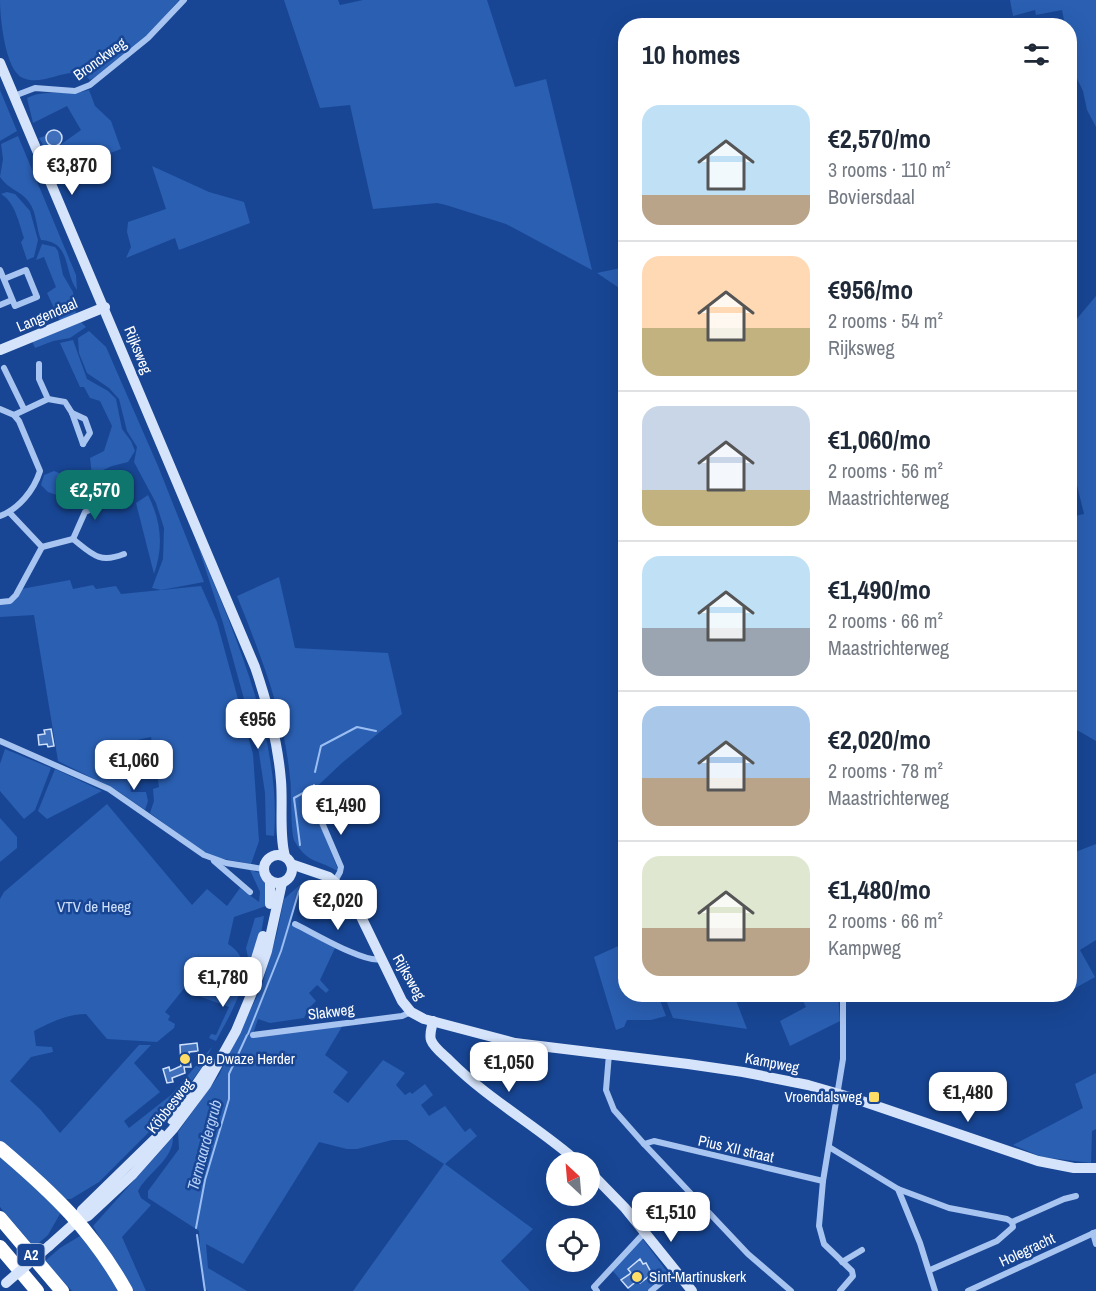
<!DOCTYPE html>
<html lang="en">
<head>
<meta charset="utf-8">
<style>
  body { margin:0; font-family:"Archivo Narrow",sans-serif; background:#f2f2f3; color:#1f2937; height:100vh; display:flex; flex-direction:column; font-size:22px; white-space:nowrap }
  * { box-sizing:border-box; margin:0 }
  p { font-size:20px; color:#747a83 }
  .icon { flex:none; width:33px; height:33px; fill:none; stroke:currentColor; stroke-width:2; stroke-linecap:round; stroke-linejoin:round }
  .map { position:relative; flex:1; overflow:hidden }
  .side { position:absolute; left:618px; top:18px; width:459px; height:984px; display:flex; flex-direction:column; background:#fff; border-radius:24px; box-shadow:0 6px 24px #0002 }
  .side>* { flex:none }
  .needle { width:39px; rotate:334deg }
  .fabs { position:absolute; left:546px; top:1152px; display:grid; gap:12px }
  .fabs a { display:grid; place-items:center; width:54px; height:54px; border-radius:50%; background:#fff; box-shadow:0 6px 24px #0002; font-size:30px }
  .price { position:absolute; translate:-50% -51px; padding:0 14px; border-radius:12px; background:#fff; color:#222; font-size:20px; line-height:39px; filter:drop-shadow(0 2px 3px #0008) }
  .price::after { content:''; position:absolute; left:50%; top:36px; width:18px; height:14px; margin-left:-9px; background:inherit; clip-path:polygon(0 0,100% 0,50% 100%) }
  .price.current { background:#0f766e; color:#fff }
  ul { padding:0; list-style:none }
  li { display:flex; align-items:center; gap:18px; height:150px; padding:0 24px }
  li+li { border-top:2px solid #e0e1e3 }
  li span { display:grid; place-items:center; flex:none; width:168px; height:120px; border-radius:18px; color:#555 }
  li>.icon { margin-inline-start:auto }
  span .icon { width:72px; height:72px; fill:#fffc; stroke-width:1 }
  li b { font-size:26px }
  h2 { display:flex; justify-content:space-between; align-items:center; height:72px; padding:0 24px; font-size:26px }
  .map>svg:first-child { display:block }
  .green { fill:#2a5fb2 }
  .lines { fill:none; stroke-linecap:round; stroke-linejoin:round }
  .stream { stroke:#9bbef3; stroke-width:2 }
  .building { fill:#4070bb; stroke:#cfe0fb; stroke-width:1.5 }
  .street { stroke:#a8c4f0; stroke-width:6 }
  .secondary { stroke:#d6e4fb; stroke-width:10 }
  .highway { stroke:#fff; stroke-width:14 }
  .secondary-bridge { stroke:#d6e4fb; stroke-width:10 }
  .poi-dot { fill:#ffdd67; stroke:#184694; stroke-width:2 }
  .labels { text-anchor:middle; stroke-width:5; stroke-linejoin:round; paint-order:stroke }
  .shield { fill:#184694; stroke:#bac8df; stroke-width:1.5 }
  .shield-label { font-size:14px; font-weight:bold; fill:#fff }
  .street-label { font-size:15px; fill:#fff; stroke:#184694 }
  .park-label { font-size:15px; fill:#cfe0fb; stroke:#184694 }
  .poi-label { font-size:15px; fill:#fff; stroke:#184694; text-anchor:start }
  .water-label { font-size:16px; font-style:italic; fill:#b4cff7; stroke:#184694 }
</style>
</head>
<body>
<div class="map">
<svg width="1096" height="1291" viewBox="0 0 1096 1291">
  <rect width="100%" height="100%" fill="#184694"/>
  <g class="green">
    <path d="M 0,0 L 179,0 C 153,30 125,60 90,80 C 72,61 45,88 23,78 C 5,71 0,17 0,0 Z"/>
    <path d="M 284,0 L 338,0 L 340,5 L 363,0 L 487,0 L 515,87 L 546,79 L 592,270 L 506,224 L 446,205 L 437,203 L 373,209 L 350,105 L 320,108 Z"/>
    <path d="M 1010,0 L 1096,0 L 1096,127 L 1087,110 L 1083,91 L 1070,64 L 1070,26 L 1065,25 L 1062,10 L 1036,15 L 1035,10 L 1013,16 Z"/>
    <path d="M 0,90 L 17,131 L 0,141 Z"/>
    <path d="M 89,90 L 95,106 L 111,121 L 121,149 L 60,172 L 39,138 L 45,136 L 49,145 L 56,148 L 81,130 L 67,106 L 33,123 L 27,98 C 47,88 68,97 89,90 Z"/>
    <path d="M 18,136 L 76,275 L 77,290 C 63,271 72,242 41,240 C 36,228 37,213 29,202 C 20,190 9,190 0,177 L 3,159 L 1,144 Z"/>
    <path d="M 152,166 L 209,192 L 244,202 L 250,223 L 179,250 L 175,238 L 126,258 L 131,247 L 127,232 L 128,222 L 166,209 Z"/>
    <path d="M 7,192 L 15,194 L 30,211 L 38,240 L 34,257 L 27,260 L 21,242 L 24,238 C 19,223 15,202 1,194 Z"/>
    <path d="M 42,244 L 55,247 L 58,251 L 63,275 L 73,292 L 76,314 L 60,321 L 47,293 L 56,287 L 44,257 L 36,260 Z"/>
    <path d="M 625,267 L 625,292 L 597,273 Z"/>
    <path d="M 1096,296 L 1096,741 L 1070,726 L 1070,649 L 1077,588 L 1070,587 L 1070,517 L 1084,514 L 1073,469 L 1070,469 L 1070,327 Z"/>
    <path d="M 81,322 L 86,327 L 70,338 L 53,341 L 35,348 L 32,341 Z"/>
    <path d="M 89,331 L 106,347 L 158,466 L 204,582 L 161,590 L 152,588 L 163,559 L 164,528 L 156,503 L 134,462 L 137,447 L 127,431 L 119,399 L 109,388 L 87,373 L 79,353 L 78,338 Z"/>
    <path d="M 73,340 L 87,379 L 108,391 L 116,399 L 122,429 L 131,441 L 135,451 L 128,462 L 112,466 L 92,475 L 90,458 L 104,451 L 112,426 L 100,401 L 90,398 L 84,387 L 80,387 L 60,343 Z"/>
    <path d="M 54,471 L 79,481 L 90,480 L 92,484 L 66,492 L 60,496 L 48,492 L 41,485 L 44,475 Z"/>
    <path d="M 148,495 C 161,521 164,546 154,574 L 136,503 Z"/>
    <path d="M 197,543 C 234,631 282,740 274,836 L 266,835 L 265,793 L 259,753 L 223,623 Z"/>
    <path d="M 279,577 L 295,648 L 388,653 L 402,714 L 343,762 L 310,793 L 309,797 L 339,872 C 319,859 309,865 295,842 C 290,835 292,789 290,778 C 284,713 261,656 237,596 Z"/>
    <path d="M 70,580 L 73,589 L 93,585 L 96,589 L 116,586 L 121,594 L 201,586 L 217,622 L 253,754 L 259,841 L 251,864 L 214,857 L 199,849 L 150,813 L 154,801 L 153,789 L 159,787 L 151,737 L 123,743 L 131,792 L 146,792 L 148,801 L 145,810 L 118,791 L 58,761 L 34,615 L 0,617 L 0,603 L 7,603 L 21,589 Z"/>
    <path d="M 5,749 L 51,768 L 35,810 L 24,819 L 0,791 L 0,764 Z"/>
    <path d="M 55,769 L 102,791 L 47,819 L 38,811 Z"/>
    <path d="M 107,804 L 192,905 L 207,889 L 227,906 L 240,888 L 259,902 L 260,892 L 250,870 L 260,873 L 268,884 L 266,906 L 234,917 L 228,944 C 263,965 230,1014 216,1041 L 209,1038 L 211,1034 L 216,1035 L 229,1007 L 193,994 L 210,972 L 202,966 L 165,1012 L 170,1016 L 168,1020 L 175,1024 L 174,1028 L 157,1042 L 107,1039 L 86,1014 C 68,1014 49,1023 34,1031 L 36,1046 L 52,1047 L 53,1052 L 31,1057 L 10,1081 L 40,1109 L 60,1133 L 139,1045 L 151,1045 L 134,1063 L 160,1092 L 124,1121 L 129,1128 L 171,1095 L 212,1047 L 202,1067 L 168,1113 L 99,1182 L 71,1199 L 66,1199 L 0,1143 L 0,899 L 4,892 Z"/>
    <path d="M 0,818 L 17,837 L 17,848 L 0,862 Z"/>
    <path d="M 1096,844 L 1096,940 L 1080,950 L 1095,977 L 1070,991 L 1070,854 Z"/>
    <path d="M 301,884 L 290,924 L 335,948 L 320,980 L 329,990 L 326,993 L 317,985 L 309,993 L 316,1001 L 309,1008 L 304,1018 L 270,1023 L 258,1019 L 252,1037 L 343,1025 L 325,1055 L 348,1072 L 333,1092 L 348,1103 L 383,1060 L 405,1073 L 396,1085 L 405,1095 L 410,1092 L 412,1094 L 425,1084 L 433,1095 L 421,1105 L 429,1116 L 445,1106 L 465,1132 L 470,1128 L 477,1136 L 445,1164 L 533,1229 L 501,1261 L 530,1291 L 353,1291 L 444,1164 L 407,1140 L 392,1140 L 357,1149 L 347,1149 L 319,1142 L 243,1264 L 206,1244 L 208,1268 L 247,1291 L 208,1291 L 203,1287 L 199,1231 L 148,1198 L 148,1191 L 179,1149 L 178,1132 L 219,1075 L 261,988 L 277,933 L 284,899 Z"/>
    <path d="M 264,916 L 260,940 L 250,967 L 246,948 L 255,918 Z"/>
    <path d="M 625,943 L 626,994 L 658,995 L 666,1016 L 651,1020 L 627,1020 L 624,1027 L 616,1030 L 594,957 Z"/>
    <path d="M 664,995 L 734,995 L 747,1029 L 673,1018 Z"/>
    <path d="M 800,995 L 819,995 L 821,999 L 831,995 L 838,995 L 840,1021 L 790,1046 L 780,1021 L 806,1007 Z"/>
    <path d="M 1096,1073 L 1096,1129 L 1092,1131 L 1091,1163 L 1042,1157 L 1013,1145 L 1083,1108 L 1075,1084 Z"/>
    <path d="M 173,1137 C 174,1159 147,1173 138,1191 L 141,1198 L 151,1205 L 122,1237 L 146,1291 L 131,1291 L 93,1226 Z"/>
    <path d="M 0,1153 L 61,1212 L 48,1235 L 34,1247 L 0,1207 Z"/>
    <path d="M 85,1233 L 123,1291 L 72,1291 L 45,1261 L 60,1248 Z"/>
    <path d="M 642,1238 L 668,1273 L 647,1291 L 630,1291 L 612,1270 Z"/>
  </g>
  <g class="lines">
    <g class="stream">
      <path d="M 315,772 L 321,746 L 357,727 L 376,731"/>
      <path d="M 300,845 L 294,798 L 314,787 L 314,785"/>
      <path d="M 248,1034 L 281,951 L 299,891"/>
      <path d="M 196,1228 L 205,1180 L 229,1099 L 229,1074 L 247,1035"/>
      <path d="M 197,1235 L 205,1291"/>
    </g>
  </g>
  <g class="building">
    <circle cx="54" cy="138" r="8"/>
    <path d="M 51,729 L 54,746 L 48,747 L 47,744 L 39,745 L 38,735 L 45,734 L 44,730 Z"/>
    <path d="M 197,1043 L 198,1051 L 189,1052 L 191,1067 L 184,1067 L 185,1073 L 172,1078 L 173,1082 L 167,1083 L 163,1069 L 169,1067 L 170,1071 L 181,1066 L 180,1045 Z"/>
    <path d="M 640,1259 L 643,1264 L 646,1263 L 652,1274 L 640,1283 L 637,1281 L 628,1288 L 621,1280 L 631,1273 L 628,1269 Z"/>
  </g>
  <g class="lines">
    <g class="street">
      <path d="M 14,96 L 35,88 L 75,91 L 90,85 L 148,38 L 184,0"/>
      <path d="M 0,270 L 15,306 L 37,297 L 26,270 L 4,279"/>
      <path d="M 0,305 L 12,300"/>
      <path d="M 39,364 L 39,379 L 48,399"/>
      <path d="M 4,368 L 24,409"/>
      <path d="M 0,409 L 14,415 L 19,421 L 40,471 C 34,490 19,509 0,516"/>
      <path d="M 72,413 L 85,419 L 90,433 L 83,444"/>
      <path d="M 14,415 L 48,399 L 65,402 L 72,413 L 83,444"/>
      <path d="M 73,539 L 85,512 L 114,499"/>
      <path d="M 42,547 L 73,539 C 92,554 99,564 124,554"/>
      <path d="M 0,602 L 10,601 L 16,595 L 42,547 L 9,512"/>
      <path d="M 0,741 L 109,789 L 204,855 L 226,863 L 263,869"/>
      <path d="M 311,797 L 341,867 L 340,872 L 335,881"/>
      <path d="M 214,861 L 250,892"/>
      <path d="M 295,924 C 312,932 365,964 381,959"/>
      <path d="M 253,1035 L 402,1016 L 411,1012"/>
      <path d="M 609,1054 L 606,1090 L 614,1110 L 644,1144 L 748,1254 L 791,1291"/>
      <path d="M 644,1144 L 654,1141 L 823,1181"/>
      <path d="M 829,1147 L 898,1189 L 949,1208 L 1007,1219 L 1012,1222 L 1064,1199 L 1076,1196"/>
      <path d="M 898,1189 L 920,1243 L 935,1291"/>
      <path d="M 1093,1233 L 1096,1244"/>
      <path d="M 842,1262 L 862,1250"/>
      <path d="M 930,1270 L 997,1241 L 1013,1227 L 1012,1222"/>
      <path d="M 597,1291 L 594,1287 L 645,1232"/>
      <path d="M 651,1291 L 675,1271"/>
      <path d="M 840,1291 L 853,1276 L 852,1271 L 824,1244 L 819,1226 L 823,1181 L 843,1059 L 843,994"/>
      <path d="M 968,1291 L 1096,1232"/>
    </g>
    <g class="secondary">
      <path d="M 0,63 L 255,667 C 268,705 278,742 281,781 C 283,804 279,835 285,856"/>
      <path d="M 0,350 L 105,307"/>
      <circle cx="278" cy="869" r="14"/>
      <path d="M 291,864 L 329,877 L 351,896 L 402,1001 L 411,1012 L 424,1019 L 515,1043 L 688,1064 L 743,1072 L 808,1085 L 853,1098 L 1038,1161 L 1074,1168 L 1096,1168"/>
      <path d="M 270,904 L 270,881"/>
      <path d="M 248,985 L 263,936"/>
      <path d="M 433,1021 C 432,1027 429,1034 431,1040 C 434,1048 444,1055 450,1061 C 489,1100 537,1126 578,1162"/>
      <path d="M 172,1120 L 207,1069"/>
      <path d="M 590,1172 L 625,1208 L 692,1291"/>
      <path d="M 78,1220 L 82,1210 L 160,1134"/>
      <path d="M 49,1246 L 78,1220 L 88,1216 L 133,1174 L 173,1129 L 206,1085 L 236,1031 L 256,983 L 267,951 L 282,883"/>
    </g>
    <g class="highway">
      <path d="M 0,1148 C 53,1193 92,1230 126,1291"/>
      <path d="M 0,1218 L 62,1291"/>
      <path d="M 0,1247 L 37,1291"/>
    </g>
    <path class="secondary-bridge" d="M 6,1283 L 49,1246"/>
  </g>
  <g class="poi-dot">
    <circle cx="185" cy="1059" r="6"/>
    <rect x="868" y="1091" width="12" height="12" rx="3"/>
    <circle cx="637" cy="1277" r="6"/>
  </g>
  <g class="labels">
    <rect class="shield" x="17.5" y="1244" width="27" height="22" rx="4.5"/>
    <g class="shield-label">
      <text x="31" y="1260">A2</text>
    </g>
    <g class="street-label">
      <text transform="translate(100 59) rotate(-36)" y="5">Bronckweg</text>
      <text transform="translate(47 315) rotate(-23)" y="5">Langendaal</text>
      <text transform="translate(138 350) rotate(68)" y="5">Rijksweg</text>
      <text transform="translate(409 977) rotate(60)" y="5">Rijksweg</text>
      <text transform="translate(331 1012) rotate(-7)" y="5">Slakweg</text>
      <text transform="translate(772 1063) rotate(11)" y="5">Kampweg</text>
      <text transform="translate(170 1106) rotate(-52)" y="5">Köbbesweg</text>
      <text transform="translate(736 1149) rotate(13)" y="5">Pius XII straat</text>
      <text transform="translate(1027 1250) rotate(-25)" y="5">Holegracht</text>
    </g>
    <g class="park-label">
      <text x="94" y="912">VTV de Heeg</text>
    </g>
    <g class="poi-label">
      <text x="197" y="1064">De Dwaze Herder</text>
      <text x="862" y="1102" text-anchor="end">Vroendalsweg</text>
      <text x="649" y="1282">Sint-Martinuskerk</text>
    </g>
    <g class="water-label">
      <text transform="translate(204 1145) rotate(-75)" y="6">Termaardergrub</text>
    </g>
  </g>
</svg>
<div class="fabs">
<a><svg class="needle" viewBox="-14 -14 28 28"><path d="M0-13l5 13h-10z" fill="#e53935"/><path d="M0 13l5-13h-10z" fill="#747a83"/></svg></a>
<a><svg class="icon" aria-label="locate" viewBox="0 0 24 24"><circle cx="12" cy="12" r="6"/><path d="M12 2v4M12 18v4M2 12h4M18 12h4"/></svg></a>
</div>
<b class="price" style="left:72px;top:196px">€3,870</b>
<b class="price current" style="left:95px;top:521px">€2,570</b>
<b class="price" style="left:258px;top:750px">€956</b>
<b class="price" style="left:134px;top:791px">€1,060</b>
<b class="price" style="left:341px;top:836px">€1,490</b>
<b class="price" style="left:338px;top:931px">€2,020</b>
<b class="price" style="left:223px;top:1008px">€1,780</b>
<b class="price" style="left:509px;top:1093px">€1,050</b>
<b class="price" style="left:968px;top:1123px">€1,480</b>
<b class="price" style="left:671px;top:1243px">€1,510</b>
<section class="side">
<h2>10 homes<svg class="icon" aria-label="filters" viewBox="0 0 24 24"><path d="M4 7h16M4 17h16"/><circle cx="9" cy="7" r="2"/><circle cx="15" cy="17" r="2"/></svg></h2>
<ul>
<li><span style="background:linear-gradient(#bfe0f5 75%,#b9a48a 0)"><svg class="icon" aria-label="home" viewBox="0 0 24 24"><path d="M3 11l9-7 9 7M6 9v11h12V9"/></svg></span><div><b>€2,570/mo</b><p>3 rooms · 110 m²</p><p>Boviersdaal</p></div></li>
<li><span style="background:linear-gradient(#ffd9b3 60%,#c2b280 0)"><svg class="icon" aria-label="home" viewBox="0 0 24 24"><path d="M3 11l9-7 9 7M6 9v11h12V9"/></svg></span><div><b>€956/mo</b><p>2 rooms · 54 m²</p><p>Rijksweg</p></div></li>
<li><span style="background:linear-gradient(#c9d6e8 70%,#c2b280 0)"><svg class="icon" aria-label="home" viewBox="0 0 24 24"><path d="M3 11l9-7 9 7M6 9v11h12V9"/></svg></span><div><b>€1,060/mo</b><p>2 rooms · 56 m²</p><p>Maastrichterweg</p></div></li>
<li><span style="background:linear-gradient(#bfe0f5 60%,#9aa5b1 0)"><svg class="icon" aria-label="home" viewBox="0 0 24 24"><path d="M3 11l9-7 9 7M6 9v11h12V9"/></svg></span><div><b>€1,490/mo</b><p>2 rooms · 66 m²</p><p>Maastrichterweg</p></div></li>
<li><span style="background:linear-gradient(#a9c7e8 60%,#b9a48a 0)"><svg class="icon" aria-label="home" viewBox="0 0 24 24"><path d="M3 11l9-7 9 7M6 9v11h12V9"/></svg></span><div><b>€2,020/mo</b><p>2 rooms · 78 m²</p><p>Maastrichterweg</p></div></li>
<li><span style="background:linear-gradient(#dfe7d0 60%,#b9a48a 0)"><svg class="icon" aria-label="home" viewBox="0 0 24 24"><path d="M3 11l9-7 9 7M6 9v11h12V9"/></svg></span><div><b>€1,480/mo</b><p>2 rooms · 66 m²</p><p>Kampweg</p></div></li>
</ul>
</section>
</div>
</body>
</html>
